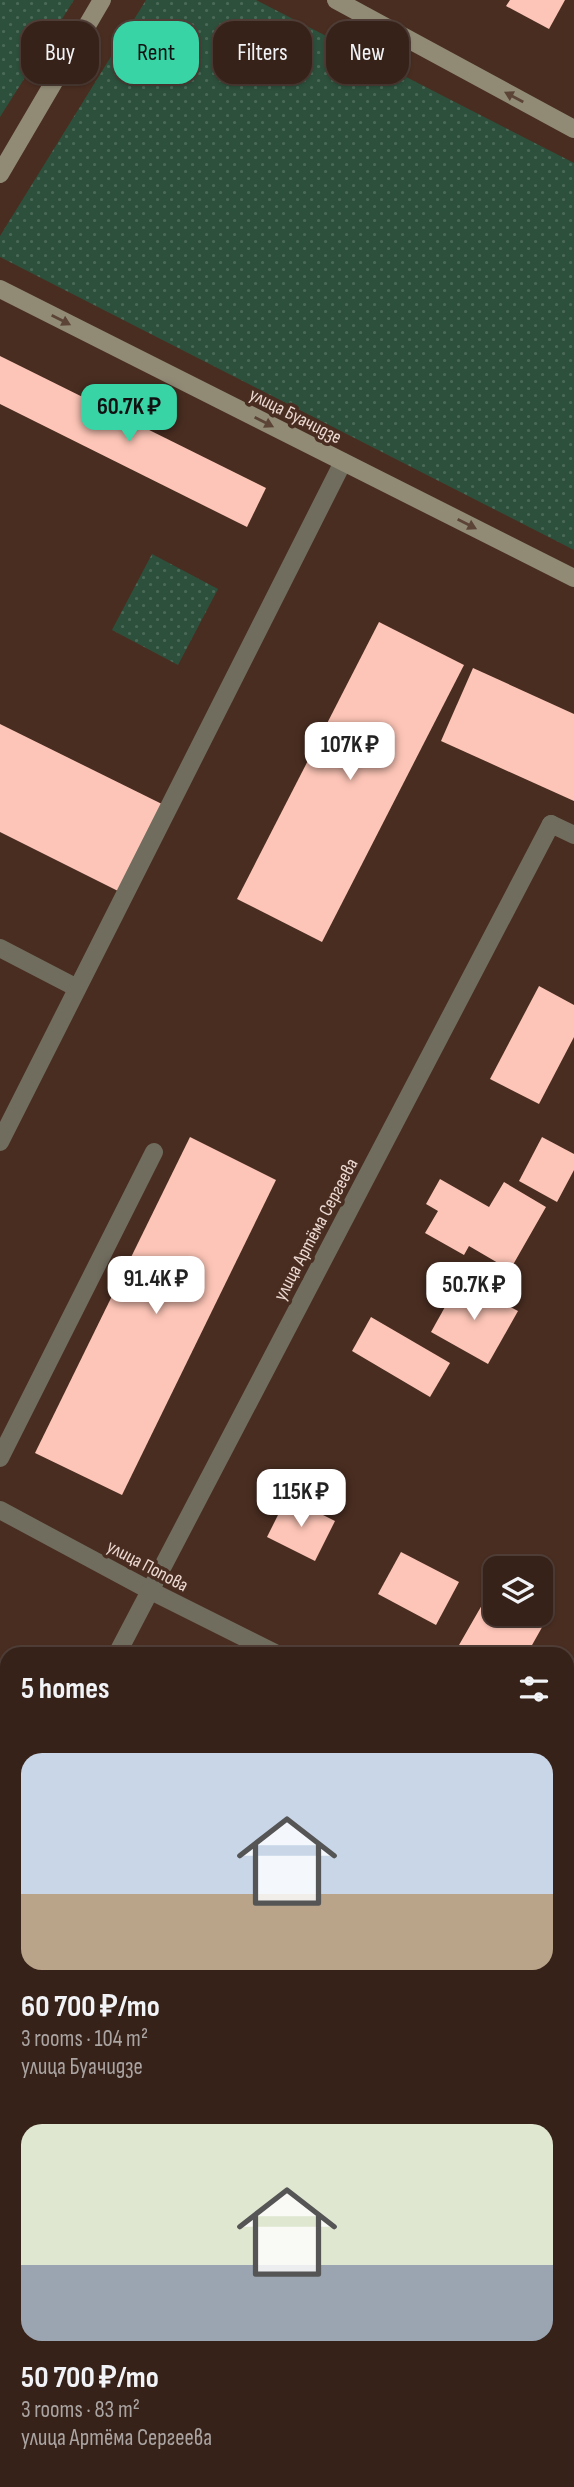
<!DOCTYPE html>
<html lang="en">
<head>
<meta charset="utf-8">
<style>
  body { margin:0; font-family:"Sofia Sans Condensed",sans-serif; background:#3e2a22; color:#f1f3f6; height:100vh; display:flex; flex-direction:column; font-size:26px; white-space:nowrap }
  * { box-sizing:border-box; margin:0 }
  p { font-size:23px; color:#aaa4a2 }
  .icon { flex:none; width:38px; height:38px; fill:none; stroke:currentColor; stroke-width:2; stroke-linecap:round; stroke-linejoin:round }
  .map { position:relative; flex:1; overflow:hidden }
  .drawer { position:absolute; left:0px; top:1647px; width:574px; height:842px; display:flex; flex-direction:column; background:#372219; border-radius:21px 21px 0 0; box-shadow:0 2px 5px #0004,0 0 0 2px #513f38 }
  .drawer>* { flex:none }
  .top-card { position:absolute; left:21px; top:21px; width:532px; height:63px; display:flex; gap:14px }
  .buttons { position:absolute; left:483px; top:1556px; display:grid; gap:14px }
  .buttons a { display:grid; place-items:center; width:70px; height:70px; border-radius:14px; background:#372219; box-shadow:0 2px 5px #0004,0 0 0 2px #513f38; font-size:35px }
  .price { position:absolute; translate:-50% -60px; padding:0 16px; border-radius:14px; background:#fff; color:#222; font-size:23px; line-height:46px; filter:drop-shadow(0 2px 4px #0008) }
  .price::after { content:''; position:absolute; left:50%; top:42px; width:21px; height:16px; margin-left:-10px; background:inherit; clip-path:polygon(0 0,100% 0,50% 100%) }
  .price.active { background:#38d4a6; color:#111 }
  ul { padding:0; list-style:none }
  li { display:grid; align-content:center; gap:14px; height:371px; padding:0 21px }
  li span { display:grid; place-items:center; height:217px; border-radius:21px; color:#555 }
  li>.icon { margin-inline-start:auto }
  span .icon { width:126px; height:126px; fill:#fffc; stroke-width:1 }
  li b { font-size:30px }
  h2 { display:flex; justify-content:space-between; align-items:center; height:84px; padding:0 21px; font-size:30px }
  .chip { padding:0 24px; border-radius:21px; background:#372219; box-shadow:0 2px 5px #0004,0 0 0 2px #513f38; font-size:24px; line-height:63px }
  .chip.active { background:#38d4a6; color:#111 }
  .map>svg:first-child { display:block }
  .park { fill:url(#park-dots) }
  .building { fill:#fdc5b7 }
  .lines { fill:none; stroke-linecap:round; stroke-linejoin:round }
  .lane { stroke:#706d5f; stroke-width:18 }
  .street { stroke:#706d5f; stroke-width:18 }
  .secondary { stroke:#918b76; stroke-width:18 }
  .oneway { fill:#5b4436 }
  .labels { text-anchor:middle; stroke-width:7; stroke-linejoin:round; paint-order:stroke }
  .street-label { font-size:19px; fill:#ecd9d2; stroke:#492d21 }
</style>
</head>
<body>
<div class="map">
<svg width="574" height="2487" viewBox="0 0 574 2487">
  <defs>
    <pattern id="park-dots" width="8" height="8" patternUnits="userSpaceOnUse" patternTransform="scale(1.75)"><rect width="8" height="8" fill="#2c503c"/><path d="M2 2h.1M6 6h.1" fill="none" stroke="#4b6957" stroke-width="1.8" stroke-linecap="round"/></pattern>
  </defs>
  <rect width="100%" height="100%" fill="#492d21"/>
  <g class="park">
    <path d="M 0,0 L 74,0 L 0,117 Z"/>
    <path d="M 146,0 L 256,0 L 574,163 L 574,550 L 0,257 L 0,236 Z"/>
    <path d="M 152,554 L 218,589 L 178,665 L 112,630 Z"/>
  </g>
  <g class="building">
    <path d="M 510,0 L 565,0 L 549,29 L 506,6 Z"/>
    <path d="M 0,356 L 266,488 L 247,527 L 0,404 Z"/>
    <path d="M 379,622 L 464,665 L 322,942 L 237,899 Z"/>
    <path d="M 473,668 L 574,714 L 574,801 L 441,741 Z"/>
    <path d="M 0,724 L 168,807 L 124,894 L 0,832 Z"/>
    <path d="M 539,986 L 574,1005 L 574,1037 L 539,1104 L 490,1079 Z"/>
    <path d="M 190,1137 L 276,1180 L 122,1495 L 35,1453 Z"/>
    <path d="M 542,1137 L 574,1154 L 574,1170 L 557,1202 L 519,1181 Z"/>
    <path d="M 440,1179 L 489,1207 L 504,1182 L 546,1207 L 510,1270 L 469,1246 L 464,1255 L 425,1233 L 438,1211 L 426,1204 Z"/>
    <path d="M 460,1280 L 518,1311 L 488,1364 L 431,1332 Z"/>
    <path d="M 371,1317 L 450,1363 L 430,1397 L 352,1351 Z"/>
    <path d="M 287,1497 L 335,1521 L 315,1561 L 267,1537 Z"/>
    <path d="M 401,1552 L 459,1582 L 436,1625 L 378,1594 Z"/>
    <path d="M 490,1591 L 495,1594 L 495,1614 L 529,1614 L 545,1622 L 527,1654 L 459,1654 L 455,1652 Z"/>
    <path d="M 567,1860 L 574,1863 L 574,1930 L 567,1927 Z"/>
    <path d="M 567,2190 L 574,2194 L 574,2310 L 567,2306 Z"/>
    <path d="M 0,2195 L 7,2198 L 7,2257 L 0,2254 Z"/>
    <path d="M 0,2279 L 7,2283 L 7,2314 L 0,2328 Z"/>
    <path d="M 0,2416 L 7,2419 L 7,2438 L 0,2451 Z"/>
    <path d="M 567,2428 L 574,2431 L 574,2487 L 480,2487 L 468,2482 L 567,2482 Z"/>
    <path d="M 9,2482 L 76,2482 L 73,2487 L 21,2487 Z"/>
  </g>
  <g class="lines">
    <g class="lane">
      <path d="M 551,824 L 574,835"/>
      <path d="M 0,948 L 77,988"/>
      <path d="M 0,1142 L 343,462"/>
      <path d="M 0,1458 L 154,1152"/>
      <path d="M 567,2411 L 574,2414"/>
    </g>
    <g class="street">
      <path d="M 0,1510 L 149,1590 L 277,1654"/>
      <path d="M 117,1654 L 551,824"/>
      <path d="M 567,1798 L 574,1802"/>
      <path d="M 0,1885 L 7,1871"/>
    </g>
    <g class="secondary">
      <path d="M 336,0 L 574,129"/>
      <path d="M 0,174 L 102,0"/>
      <path d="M 0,289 L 574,578"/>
    </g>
  </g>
  <defs><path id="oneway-solid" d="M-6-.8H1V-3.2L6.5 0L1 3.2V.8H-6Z" transform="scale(1.75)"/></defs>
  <g class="oneway">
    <use href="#oneway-solid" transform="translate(514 97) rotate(-152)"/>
    <use href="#oneway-solid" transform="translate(61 320) rotate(27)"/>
    <use href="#oneway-solid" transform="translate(264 422) rotate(27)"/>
    <use href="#oneway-solid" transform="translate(467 524) rotate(27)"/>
  </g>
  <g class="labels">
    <g class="street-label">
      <text transform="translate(296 415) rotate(27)" y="7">улица Буачидзе</text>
      <text transform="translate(315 1229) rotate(-62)" y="7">улица Артёма Сергеева</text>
      <text transform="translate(148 1565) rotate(28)" y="7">улица Попова</text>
    </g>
  </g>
</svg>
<div class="buttons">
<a><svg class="icon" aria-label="layers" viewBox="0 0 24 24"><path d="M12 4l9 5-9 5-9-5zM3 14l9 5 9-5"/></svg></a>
</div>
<b class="price active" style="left:129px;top:444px">60.7K ₽</b>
<b class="price" style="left:350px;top:782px">107K ₽</b>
<b class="price" style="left:156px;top:1316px">91.4K ₽</b>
<b class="price" style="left:474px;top:1322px">50.7K ₽</b>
<b class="price" style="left:301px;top:1529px">115K ₽</b>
<div class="top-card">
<a class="chip">Buy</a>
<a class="chip active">Rent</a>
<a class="chip">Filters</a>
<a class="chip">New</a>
</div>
<section class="drawer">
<h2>5 homes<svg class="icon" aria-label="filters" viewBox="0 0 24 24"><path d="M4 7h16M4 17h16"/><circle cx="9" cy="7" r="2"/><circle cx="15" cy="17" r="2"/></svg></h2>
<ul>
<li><span style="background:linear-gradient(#c9d6e8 65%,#b9a48a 0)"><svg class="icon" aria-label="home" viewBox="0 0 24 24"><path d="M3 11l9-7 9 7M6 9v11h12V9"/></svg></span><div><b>60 700 ₽/mo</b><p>3 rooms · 104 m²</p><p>улица Буачидзе</p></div></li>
<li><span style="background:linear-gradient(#dfe7d0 65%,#9aa5b1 0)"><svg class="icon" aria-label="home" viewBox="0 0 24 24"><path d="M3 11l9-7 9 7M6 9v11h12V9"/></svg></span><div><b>50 700 ₽/mo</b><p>3 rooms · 83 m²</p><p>улица Артёма Сергеева</p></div></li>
</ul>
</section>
</div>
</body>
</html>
